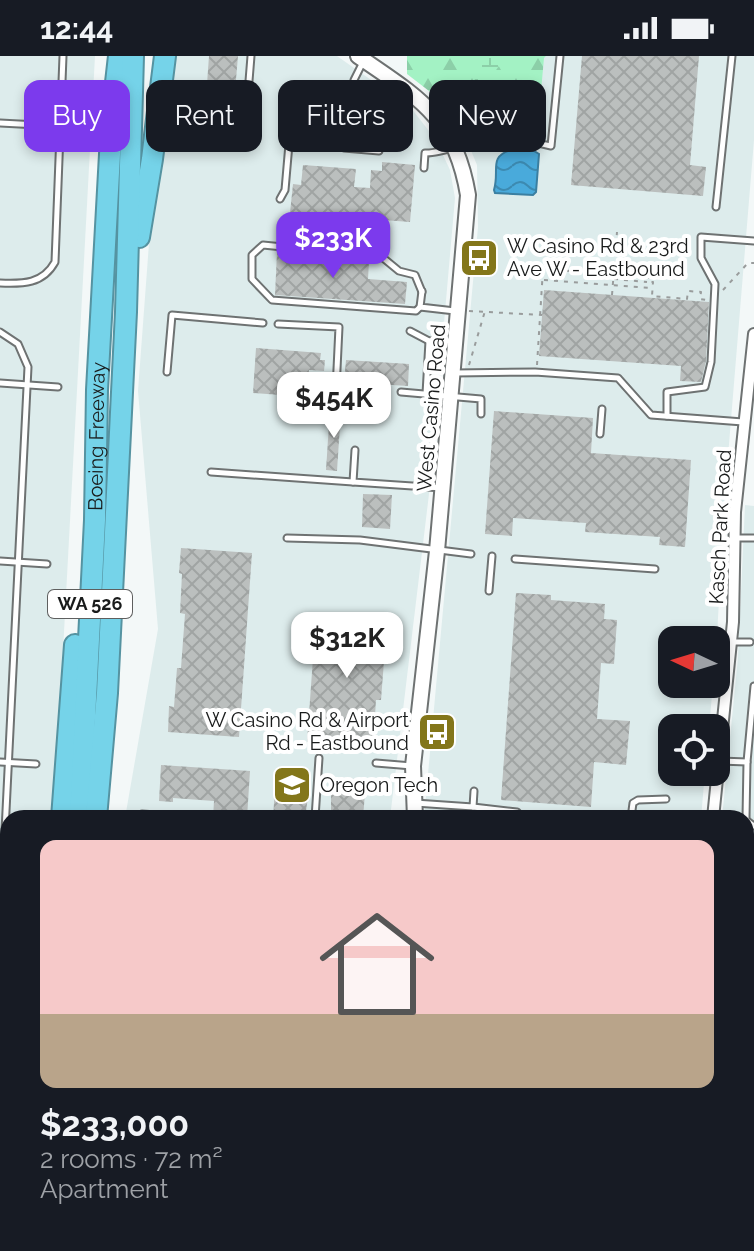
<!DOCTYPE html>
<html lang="en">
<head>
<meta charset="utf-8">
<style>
  body { margin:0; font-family:Raleway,sans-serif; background:#242831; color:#f1f3f6; height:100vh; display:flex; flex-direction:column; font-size:30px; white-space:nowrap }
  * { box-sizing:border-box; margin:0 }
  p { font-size:26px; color:#9ea1a6 }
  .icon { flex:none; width:44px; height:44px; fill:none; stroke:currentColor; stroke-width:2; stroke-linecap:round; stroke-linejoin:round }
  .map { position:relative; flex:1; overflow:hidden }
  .drawer { position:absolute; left:0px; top:754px; width:754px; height:442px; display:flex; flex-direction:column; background:#171b24; border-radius:24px 24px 0 0; box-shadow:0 4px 12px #0003 }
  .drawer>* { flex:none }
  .guide { position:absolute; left:24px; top:24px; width:706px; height:72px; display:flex; gap:16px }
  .needle { width:52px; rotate:274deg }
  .tools { position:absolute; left:658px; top:570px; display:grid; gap:16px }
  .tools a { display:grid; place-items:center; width:72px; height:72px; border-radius:16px; background:#171b24; box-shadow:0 4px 12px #0003; font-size:40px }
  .price { position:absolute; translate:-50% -68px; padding:0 18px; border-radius:16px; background:#fff; color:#222; font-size:26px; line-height:52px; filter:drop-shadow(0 2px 4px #0008) }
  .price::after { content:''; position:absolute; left:50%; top:48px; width:24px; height:18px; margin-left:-12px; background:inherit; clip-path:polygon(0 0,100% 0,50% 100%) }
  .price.on { background:#7c3aed; color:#fff }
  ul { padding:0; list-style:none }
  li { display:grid; align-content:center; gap:16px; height:424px; padding:0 40px }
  li span { display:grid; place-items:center; height:248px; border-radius:16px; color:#555 }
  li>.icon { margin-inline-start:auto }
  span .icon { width:144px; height:144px; fill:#fffc; stroke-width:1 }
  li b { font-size:34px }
  .chip { padding:0 28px; border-radius:16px; background:#171b24; box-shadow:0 4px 12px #0003; font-size:28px; line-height:72px }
  .chip.on { background:#7c3aed; color:#fff }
  .status { display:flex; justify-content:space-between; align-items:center; height:56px; padding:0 40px; background:#171b24; direction:ltr }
  .status svg { height:22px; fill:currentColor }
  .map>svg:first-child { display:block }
  .built { fill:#ddecec }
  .forest { fill:url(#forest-firs) }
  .wetland { fill:url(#wetland-marsh) }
  .water { fill:url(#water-waves); stroke:#3b7fa1; stroke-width:2 }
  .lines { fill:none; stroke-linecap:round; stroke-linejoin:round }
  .taxiway { stroke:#aaaeae; stroke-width:26 }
  .building { fill:url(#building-cross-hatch) }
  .service-casing { stroke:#6e7272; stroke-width:9 }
  .minor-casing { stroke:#6e7272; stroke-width:14 }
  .tertiary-casing { stroke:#6e7272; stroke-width:18 }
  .secondary-casing { stroke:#6e7272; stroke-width:18 }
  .motorway-casing { stroke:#5593a1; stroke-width:24 }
  .path { stroke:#999c9c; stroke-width:2; stroke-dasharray:4 6; stroke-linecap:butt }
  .service { stroke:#fff; stroke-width:5 }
  .minor { stroke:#fff; stroke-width:10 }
  .tertiary { stroke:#fff; stroke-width:14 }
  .secondary { stroke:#d6f2f8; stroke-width:14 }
  .motorway { stroke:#75d3e9; stroke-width:20 }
  .labels { text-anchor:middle; stroke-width:8; stroke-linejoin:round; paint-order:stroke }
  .shield { fill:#fff; stroke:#5e5f5f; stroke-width:2 }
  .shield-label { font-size:18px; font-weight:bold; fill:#191b1b }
  .poi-label { font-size:20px; fill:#191b1b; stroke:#fff; text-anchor:start }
  .street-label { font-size:20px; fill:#191b1b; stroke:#fff }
</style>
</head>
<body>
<div class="status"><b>12:44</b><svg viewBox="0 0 49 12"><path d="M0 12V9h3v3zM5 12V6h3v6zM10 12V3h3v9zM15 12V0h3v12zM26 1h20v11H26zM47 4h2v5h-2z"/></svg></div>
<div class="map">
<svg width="754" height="1195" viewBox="0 0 754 1195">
  <defs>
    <pattern id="forest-firs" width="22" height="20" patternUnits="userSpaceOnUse" patternTransform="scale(2)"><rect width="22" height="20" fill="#a3f2c4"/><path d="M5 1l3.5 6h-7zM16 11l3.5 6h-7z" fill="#8ccfa8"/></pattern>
    <pattern id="wetland-marsh" width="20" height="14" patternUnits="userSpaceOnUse" patternTransform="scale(2)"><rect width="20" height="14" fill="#a3f2c4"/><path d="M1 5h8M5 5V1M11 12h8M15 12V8" fill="none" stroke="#8ccfa8"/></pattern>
    <pattern id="water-waves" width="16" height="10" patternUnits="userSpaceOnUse" patternTransform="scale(2)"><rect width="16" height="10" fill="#49aadb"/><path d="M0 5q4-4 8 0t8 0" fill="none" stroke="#3c8ab1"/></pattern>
    <pattern id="building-cross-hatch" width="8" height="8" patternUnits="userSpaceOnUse" patternTransform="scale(2)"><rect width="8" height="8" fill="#bbbfbe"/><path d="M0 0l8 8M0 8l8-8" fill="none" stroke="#a0a4a3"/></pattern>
  </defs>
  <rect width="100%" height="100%" fill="#f3f8f8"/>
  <g class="built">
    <path d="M 0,0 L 95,0 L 54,762 L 8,762 L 8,1188 L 31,1188 L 31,1195 L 0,1195 Z"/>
    <path d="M 173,0 L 337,0 L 411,52 L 436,84 L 450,114 L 455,142 L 429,438 L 390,762 L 125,762 L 158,573 L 138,335 L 150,174 Z"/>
    <path d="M 546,0 L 754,0 L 754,84 L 724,449 L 716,600 L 716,584 L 672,584 L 672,628 L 713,628 L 709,672 L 672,672 L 672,716 L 705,716 L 701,762 L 424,762 L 478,171 L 477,109 L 460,68 Z"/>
    <path d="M 745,449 L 754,450 L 754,934 L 746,933 L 746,762 L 722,762 L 738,602 Z"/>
    <path d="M 746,981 L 754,982 L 754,1195 L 117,1195 L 117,1188 L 746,1188 Z"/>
  </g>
  <g class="forest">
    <path d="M 407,0 L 546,0 L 544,2 L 541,35 L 505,32 L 460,68 L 442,45 L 407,18 Z"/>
    <path d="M 746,981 L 754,982 L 754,1061 L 746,1062 Z"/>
    <path d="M 746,1134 L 754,1141 L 754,1195 L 725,1195 L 720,1188 L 746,1188 Z"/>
  </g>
  <path class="wetland" d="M 468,0 L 506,0 L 494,17 L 476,26 L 468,10 Z"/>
  <g class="water">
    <path d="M 514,39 L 539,40 L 542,46 L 539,72 L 537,74 L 515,73 L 493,65 L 491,61 L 496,47 Z"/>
    <path d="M 511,94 L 534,95 L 539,98 L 536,136 L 533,139 L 495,137 L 494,134 C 500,114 488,101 511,94 Z"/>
    <path d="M 754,1061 L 754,1141 L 746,1134 L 746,1062 Z"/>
  </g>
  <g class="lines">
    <path class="taxiway" d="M 330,1195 L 330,1188"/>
  </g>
  <g class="building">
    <path d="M 209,0 L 238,0 L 233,58 L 205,56 Z"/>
    <path d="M 582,0 L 699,0 L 690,109 L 706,111 L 703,140 L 571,129 Z"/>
    <path d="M 382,106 L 415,109 L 410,166 L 290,157 L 293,128 L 301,129 L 303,109 L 356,113 L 354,131 L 370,132 L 371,114 L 382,115 Z"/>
    <path d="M 277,196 L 369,205 L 368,223 L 407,226 L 405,248 L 275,239 Z"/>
    <path d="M 544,234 L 709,246 L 706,305 L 701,326 L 680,325 L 681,310 L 539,300 Z"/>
    <path d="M 256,292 L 321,297 L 320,304 L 325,304 L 324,315 L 309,314 L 307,341 L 253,337 Z"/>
    <path d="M 346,304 L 409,308 L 408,330 L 344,326 Z"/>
    <path d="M 330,353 L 341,354 L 337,415 L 326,414 Z"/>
    <path d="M 494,355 L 593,362 L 591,397 L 691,404 L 685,491 L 659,489 L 660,481 L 585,476 L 586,467 L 513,462 L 512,480 L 485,478 Z"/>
    <path d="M 363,438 L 392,439 L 390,473 L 362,471 Z"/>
    <path d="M 181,492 L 252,497 L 239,681 L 168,676 L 169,650 L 174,651 L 177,612 L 181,612 L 185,558 L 180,557 L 182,518 L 179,517 Z"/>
    <path d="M 516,537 L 551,539 L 551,544 L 605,548 L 604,563 L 617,564 L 614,608 L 601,607 L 597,663 L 630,665 L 626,709 L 594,706 L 591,751 L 501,744 Z"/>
    <path d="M 316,560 L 391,565 L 389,592 L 385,592 L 381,644 L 376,644 L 373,691 L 307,686 Z"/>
    <path d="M 161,709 L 250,715 L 247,762 L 213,762 L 214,745 L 173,742 L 173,746 L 159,745 Z"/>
    <path d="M 276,717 L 311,720 L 305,762 L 273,762 Z"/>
    <path d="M 331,721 L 366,724 L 363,762 L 331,762 Z"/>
  </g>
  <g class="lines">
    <g class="service-casing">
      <g id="service">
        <path d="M 353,31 L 354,24 L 363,6"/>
        <path d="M 247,50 L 251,0"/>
        <path d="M 0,67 L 38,69 L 60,62"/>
        <path d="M 344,92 L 379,95"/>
        <path d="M 424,112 L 425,97 C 440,98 464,87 481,84 C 504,80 528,85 551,90 L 560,0"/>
        <path d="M 280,143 L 285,134 L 289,88"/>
        <path d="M 716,151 L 732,0"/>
        <path d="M 0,227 C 23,228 43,228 55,206 L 63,0"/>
        <path d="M 422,235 L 420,251 L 455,255"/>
        <path d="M 420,251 L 416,255 L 272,244 L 252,223 L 252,199 L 263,189 L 382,201 L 399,215 L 415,219 L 422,236"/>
        <path d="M 278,268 L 339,271 L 336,334"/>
        <path d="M 410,275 L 429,285 L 452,285"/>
        <path d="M 0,276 L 18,288 L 28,311 L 0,876"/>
        <path d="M 167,316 L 172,259 L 263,267"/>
        <path d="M 455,317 L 535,316 L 618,322 L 651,359 L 743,366"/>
        <path d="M 0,327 L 58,331"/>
        <path d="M 401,336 L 481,343 L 481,358"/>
        <path d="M 426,338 L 429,285"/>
        <path d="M 667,360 L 667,336 L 705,331 L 711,306 L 715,228 L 701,202 L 701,181 L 754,185"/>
        <path d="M 600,378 L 602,353"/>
        <path d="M 355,394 L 353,426 L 442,432"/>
        <path d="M 211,416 L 353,426"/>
        <path d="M 287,482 L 360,484 L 471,498"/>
        <path d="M 735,482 L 754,482"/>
        <path d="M 515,503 L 655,513"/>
        <path d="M 0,505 L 47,508"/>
        <path d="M 489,535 L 492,500"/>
        <path d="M 732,586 L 750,586"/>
        <path d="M 720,705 L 747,706"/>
        <path d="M 0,706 L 36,708"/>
        <path d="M 376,707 L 412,710"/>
        <path d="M 415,747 L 473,751 L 474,735"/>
        <path d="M 473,751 L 517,756 L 522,762"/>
        <path d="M 142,758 L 200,762"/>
        <path d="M 315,762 L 319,702"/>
        <path d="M 631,762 L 633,747 L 638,744 L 666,743"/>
        <path d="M 746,762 L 747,706 L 754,630"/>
        <path d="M 746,764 L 754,770"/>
        <path d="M 0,1183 L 8,1185"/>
        <path d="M 335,1195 L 336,1188"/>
        <path d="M 611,1195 L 611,1188"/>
      </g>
    </g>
    <g class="minor-casing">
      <path id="minor" d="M 713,762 L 733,566 L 735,456 L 754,278"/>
    </g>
    <g class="tertiary-casing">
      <g id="tertiary">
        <path d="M 358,0 C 419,42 455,61 468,139 L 437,495 L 413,710 L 415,762"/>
        <path d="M 704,1188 L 710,1195"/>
      </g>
    </g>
    <g class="secondary-casing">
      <path id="secondary" d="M 746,952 L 754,953"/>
    </g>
    <g class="motorway-casing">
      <g id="motorway">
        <path d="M 139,181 L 152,103 L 165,0"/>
        <path d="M 62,762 L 75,589"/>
        <path id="s1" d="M 80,762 L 95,464 L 97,334 L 112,62 L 119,0"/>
        <path d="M 96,762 L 107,637 L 126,256 L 133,0"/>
        <path d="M 42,1188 L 42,1195"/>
        <path d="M 58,1195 L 58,1188"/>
        <path d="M 73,1195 L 73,1188"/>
        <path d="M 98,1195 L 98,1188"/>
      </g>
    </g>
    <g class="path">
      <path d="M 614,223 L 647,226"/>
      <path d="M 544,224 L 652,232"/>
      <path d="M 723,234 L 748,207 L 754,207"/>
      <path d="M 612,239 L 617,176"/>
      <path d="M 469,255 L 542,259"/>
      <path d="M 469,309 L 485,255"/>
      <path d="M 537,309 L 543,213 L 649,221 L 649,226 L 653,226 L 652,240 L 687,243 L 688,235 L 701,236 L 700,243 L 706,244"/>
    </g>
    <use href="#service" class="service"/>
    <use href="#minor" class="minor"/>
    <use href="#tertiary" class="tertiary"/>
    <use href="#secondary" class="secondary"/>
    <use href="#motorway" class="motorway"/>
  </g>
  <defs>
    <g id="bus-square" transform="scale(2)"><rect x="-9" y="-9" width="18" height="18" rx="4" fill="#83761a" stroke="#fff"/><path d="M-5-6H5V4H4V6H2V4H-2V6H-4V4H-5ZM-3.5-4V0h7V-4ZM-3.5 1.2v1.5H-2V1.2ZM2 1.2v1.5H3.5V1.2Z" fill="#fff"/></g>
    <g id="school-square" transform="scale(2)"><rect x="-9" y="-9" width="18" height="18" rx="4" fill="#83761a" stroke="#fff"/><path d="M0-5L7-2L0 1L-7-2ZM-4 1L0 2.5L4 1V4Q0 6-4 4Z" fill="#fff"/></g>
  </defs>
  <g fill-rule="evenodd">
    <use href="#bus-square" x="479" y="202"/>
    <use href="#bus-square" x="437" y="676"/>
    <use href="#school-square" x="292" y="729"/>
  </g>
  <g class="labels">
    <rect class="shield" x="48" y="534" width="84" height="28" rx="6"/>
    <g class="shield-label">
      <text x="90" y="554">WA 526</text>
    </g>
    <g class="poi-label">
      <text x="507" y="197">W Casino Rd &amp; 23rd<tspan x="507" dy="23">Ave W - Eastbound</tspan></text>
      <text x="409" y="671" text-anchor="end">W Casino Rd &amp; Airport<tspan x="409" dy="23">Rd - Eastbound</tspan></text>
      <text x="320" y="736">Oregon Tech</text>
    </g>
    <g class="street-label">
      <text transform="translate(431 352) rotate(-85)" y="7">West Casino Road</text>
      <text dy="7" stroke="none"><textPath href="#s1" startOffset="382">Boeing Freeway</textPath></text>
      <text transform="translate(720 471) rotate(-87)" y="7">Kasch Park Road</text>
    </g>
  </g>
</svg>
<div class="tools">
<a><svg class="needle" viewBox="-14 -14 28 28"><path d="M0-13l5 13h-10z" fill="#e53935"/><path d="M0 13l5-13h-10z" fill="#9ea1a6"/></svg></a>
<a><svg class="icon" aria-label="locate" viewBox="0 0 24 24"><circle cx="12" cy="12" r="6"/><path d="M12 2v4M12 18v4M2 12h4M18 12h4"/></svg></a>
</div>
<b class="price on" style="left:333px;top:224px">$233K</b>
<b class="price" style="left:334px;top:384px">$454K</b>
<b class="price" style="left:347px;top:624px">$312K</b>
<div class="guide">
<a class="chip on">Buy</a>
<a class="chip">Rent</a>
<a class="chip">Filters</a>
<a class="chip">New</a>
</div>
<section class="drawer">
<ul>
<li><span style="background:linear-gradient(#f6c9c9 70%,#b9a48a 0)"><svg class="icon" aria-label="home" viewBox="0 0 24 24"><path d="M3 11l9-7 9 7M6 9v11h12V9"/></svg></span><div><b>$233,000</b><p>2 rooms · 72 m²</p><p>Apartment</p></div></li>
</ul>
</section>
</div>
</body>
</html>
